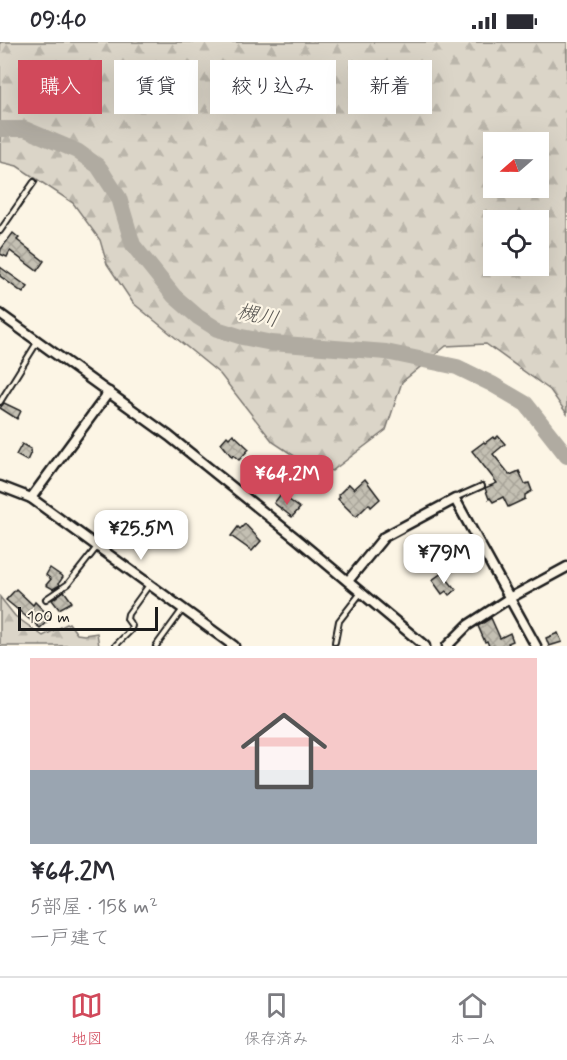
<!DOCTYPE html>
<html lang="ja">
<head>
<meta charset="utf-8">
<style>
  body { margin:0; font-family:Mynerve,"Klee One",sans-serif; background:#f2f2f3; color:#2b2b33; height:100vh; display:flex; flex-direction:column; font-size:22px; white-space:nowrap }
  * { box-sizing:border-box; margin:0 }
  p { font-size:20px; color:#7c7c81 }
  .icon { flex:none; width:33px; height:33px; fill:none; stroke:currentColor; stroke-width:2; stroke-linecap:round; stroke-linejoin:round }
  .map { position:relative; height:604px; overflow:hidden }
  .sheet { display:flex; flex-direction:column; background:#fff; flex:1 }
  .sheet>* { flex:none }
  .top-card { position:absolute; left:18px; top:18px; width:531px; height:54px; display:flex; gap:12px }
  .needle { width:39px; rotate:250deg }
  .tools { position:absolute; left:483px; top:90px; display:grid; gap:12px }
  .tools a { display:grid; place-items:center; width:66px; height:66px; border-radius:0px; background:#fff; box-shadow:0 6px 24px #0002; font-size:30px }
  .scale { position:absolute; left:18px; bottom:15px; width:140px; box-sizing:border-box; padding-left:6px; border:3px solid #1c1c1c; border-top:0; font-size:16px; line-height:21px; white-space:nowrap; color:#1c1c1c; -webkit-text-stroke:4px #fcf5e5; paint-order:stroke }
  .price { position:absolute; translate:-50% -51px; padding:0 14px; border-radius:12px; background:#fff; color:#222; font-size:20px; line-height:39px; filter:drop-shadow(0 2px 3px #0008) }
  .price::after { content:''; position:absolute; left:50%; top:36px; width:18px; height:14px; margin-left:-9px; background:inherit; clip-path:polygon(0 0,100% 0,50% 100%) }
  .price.current { background:#d1495b; color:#fff }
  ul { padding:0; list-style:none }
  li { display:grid; align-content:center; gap:12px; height:318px; padding:0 30px }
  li+li { border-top:2px solid #e1e1e2 }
  li span { display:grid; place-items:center; height:186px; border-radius:0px; color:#555 }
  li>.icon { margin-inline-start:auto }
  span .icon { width:108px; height:108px; fill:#fffc; stroke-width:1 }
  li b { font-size:26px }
  .pill { padding:0 21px; border-radius:0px; background:#fff; box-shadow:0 6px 24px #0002; font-size:21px; line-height:54px }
  .pill.current { background:#d1495b; color:#fff }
  .status { display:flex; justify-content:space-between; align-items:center; height:42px; padding:0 30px; background:#fff; direction:ltr }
  .status svg { height:16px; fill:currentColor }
  .tabs { display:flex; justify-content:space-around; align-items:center; height:84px; border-top:2px solid #e1e1e2; background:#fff; font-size:16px; color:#7c7c81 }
  .tabs a { display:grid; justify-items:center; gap:3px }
  .tabs .current { color:#d1495b }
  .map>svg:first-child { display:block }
  .forest { fill:url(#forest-firs); stroke:#7c7872; stroke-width:1.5; fill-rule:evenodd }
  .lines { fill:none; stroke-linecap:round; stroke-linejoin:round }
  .river { stroke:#b0aba1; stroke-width:16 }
  .building { fill:url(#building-cross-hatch); stroke:#1c1c1c; stroke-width:1.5 }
  .service-casing { stroke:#1c1c1c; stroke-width:8 }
  .minor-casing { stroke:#1c1c1c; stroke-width:13 }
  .service { stroke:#fcf5e5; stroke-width:4 }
  .minor { stroke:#fcf5e5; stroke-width:8 }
  .labels { text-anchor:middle; stroke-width:4.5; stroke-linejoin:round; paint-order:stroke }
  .water-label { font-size:21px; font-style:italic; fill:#575551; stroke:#fcf5e5 }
</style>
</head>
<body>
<div class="status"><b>09:40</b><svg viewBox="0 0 49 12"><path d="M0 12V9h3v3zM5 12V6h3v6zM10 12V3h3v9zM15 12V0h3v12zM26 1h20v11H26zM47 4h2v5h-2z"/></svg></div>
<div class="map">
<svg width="567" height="604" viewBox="0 0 567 604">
  <defs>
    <pattern id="forest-firs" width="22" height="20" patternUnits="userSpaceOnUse" patternTransform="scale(1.5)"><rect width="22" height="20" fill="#dbd5c8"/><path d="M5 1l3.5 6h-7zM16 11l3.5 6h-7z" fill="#bbb6ab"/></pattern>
    <pattern id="building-cross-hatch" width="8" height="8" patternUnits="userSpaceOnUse" patternTransform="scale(1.5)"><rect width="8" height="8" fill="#c4c0b3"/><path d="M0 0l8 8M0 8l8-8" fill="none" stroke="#a8a499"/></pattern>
  </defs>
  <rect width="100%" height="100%" fill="#fcf5e5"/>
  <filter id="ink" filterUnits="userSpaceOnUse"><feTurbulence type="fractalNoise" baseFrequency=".0167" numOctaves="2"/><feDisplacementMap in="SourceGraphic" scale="12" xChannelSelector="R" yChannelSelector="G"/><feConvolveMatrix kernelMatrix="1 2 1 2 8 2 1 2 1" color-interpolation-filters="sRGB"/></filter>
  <g filter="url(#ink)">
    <g class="forest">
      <path d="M 0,0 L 567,0 L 567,372 L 550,348 L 486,302 L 446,304 L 402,340 L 386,388 L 332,429 L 305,421 L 273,400 L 220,332 L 133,261 L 107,222 L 100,198 L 73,161 L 17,124 L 0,120 ZM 494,100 L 538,100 L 538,146 L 494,146 ZM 494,178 L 538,178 L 538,224 L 494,224 Z"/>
      <path d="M 0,555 L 15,574 L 43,594 L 69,581 L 77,592 L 84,593 L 97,591 L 99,604 L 0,604 Z"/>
    </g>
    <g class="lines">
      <path class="river" d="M 0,87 L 25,87 L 77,109 L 98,124 L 119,156 L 133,203 L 174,254 L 198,275 L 217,287 L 242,295 L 272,301 L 386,310 L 457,325 L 492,342 L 526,362 L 567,414"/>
    </g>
    <g class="building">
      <path d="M 13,191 L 19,196 L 17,198 L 44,219 L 37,229 L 10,209 L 7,215 L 0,212 L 1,207 Z"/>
      <path d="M 0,225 L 28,245 L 23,251 L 0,234 Z"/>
      <path d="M 4,361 L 21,369 L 17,377 L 0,366 Z"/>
      <path d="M 233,392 L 249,407 L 239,418 L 233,413 L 232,415 L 221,401 L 227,394 L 229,396 Z"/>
      <path d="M 498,394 L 505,402 L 493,412 L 510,433 L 519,429 L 525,442 L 529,441 L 532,449 L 525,453 L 525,457 L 508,465 L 503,455 L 493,460 L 490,456 L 489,457 L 485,446 L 497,441 L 472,409 L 484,400 L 485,401 L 493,395 L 495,397 Z"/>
      <path d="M 22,402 L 31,407 L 30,409 L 31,410 L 27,419 L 16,413 Z"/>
      <path d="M 365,437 L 380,457 L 371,465 L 369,462 L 356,475 L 338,457 L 340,455 L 338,453 L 349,442 L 354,447 Z"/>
      <path d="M 281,452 L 300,466 L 292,475 L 274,461 Z"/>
      <path d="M 245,482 L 261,499 L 252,509 L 231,494 L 238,485 L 240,487 Z"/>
      <path d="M 50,526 L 63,535 L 59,541 L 60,543 L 53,547 L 46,543 L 51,537 L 46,533 Z"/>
      <path d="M 442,531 L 456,548 L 449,553 L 446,549 L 442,552 L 432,538 Z"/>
      <path d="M 16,547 L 33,563 L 35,560 L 51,576 L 40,586 L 6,558 Z"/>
      <path d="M 64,549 L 72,560 L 59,567 L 52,558 Z"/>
      <path d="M 491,576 L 500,596 L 510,591 L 513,599 L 508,601 L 510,604 L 489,604 L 487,599 L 485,600 L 478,584 Z"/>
      <path d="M 558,591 L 562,600 L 549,604 L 546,596 Z"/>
    </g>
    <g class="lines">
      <g class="service-casing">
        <g id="service">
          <path d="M 0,189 L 34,140"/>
          <path d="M 0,360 L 38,299"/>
          <path d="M 455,456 L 482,444"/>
          <path d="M 46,557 L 68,542 L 97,505"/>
          <path d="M 335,600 L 339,579 L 360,552"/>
          <path d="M 116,603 L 130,589 L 132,584 L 127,577 L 128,572 L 149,543"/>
          <path d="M 156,604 L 183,567"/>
        </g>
      </g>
      <g class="minor-casing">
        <g id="minor">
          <path d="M 0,272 L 169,394 L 297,497 L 425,604"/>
          <path d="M 0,444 L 31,456 L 234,604"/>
          <path d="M 31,456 L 109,350"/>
          <path d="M 348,539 L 384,495 L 455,457 L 536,604"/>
          <path d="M 447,604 L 468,583 L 508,557 L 567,525"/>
        </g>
      </g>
      <use href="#service" class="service"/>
      <use href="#minor" class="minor"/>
    </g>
  </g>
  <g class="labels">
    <g class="water-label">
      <text transform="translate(258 273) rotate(13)" y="7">槻川</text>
    </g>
  </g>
</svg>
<div class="tools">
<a><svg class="needle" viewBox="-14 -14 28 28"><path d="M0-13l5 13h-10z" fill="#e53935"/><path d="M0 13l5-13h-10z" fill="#7c7c81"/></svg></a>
<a><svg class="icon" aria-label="locate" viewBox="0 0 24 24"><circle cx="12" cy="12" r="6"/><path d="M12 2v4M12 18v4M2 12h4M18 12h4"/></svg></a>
</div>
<div class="scale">100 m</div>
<b class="price current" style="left:287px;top:464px">¥64.2M</b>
<b class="price" style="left:141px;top:519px">¥25.5M</b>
<b class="price" style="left:444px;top:543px">¥79M</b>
<div class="top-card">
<a class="pill current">購入</a>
<a class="pill">賃貸</a>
<a class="pill">絞り込み</a>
<a class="pill">新着</a>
</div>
</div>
<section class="sheet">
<ul>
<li><span style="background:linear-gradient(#f6c9c9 60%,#9aa5b1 0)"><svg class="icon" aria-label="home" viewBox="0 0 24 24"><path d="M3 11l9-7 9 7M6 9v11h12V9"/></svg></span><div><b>¥64.2M</b><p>5部屋 · 158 m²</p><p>一戸建て</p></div></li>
</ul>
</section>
<nav class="tabs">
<a class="current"><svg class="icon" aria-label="map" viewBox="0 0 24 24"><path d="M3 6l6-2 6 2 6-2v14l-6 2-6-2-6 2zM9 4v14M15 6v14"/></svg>地図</a>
<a><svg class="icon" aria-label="saved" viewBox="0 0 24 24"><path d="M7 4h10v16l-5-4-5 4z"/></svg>保存済み</a>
<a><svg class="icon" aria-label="home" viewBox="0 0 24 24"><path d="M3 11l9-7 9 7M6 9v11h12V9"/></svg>ホーム</a>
</nav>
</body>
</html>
